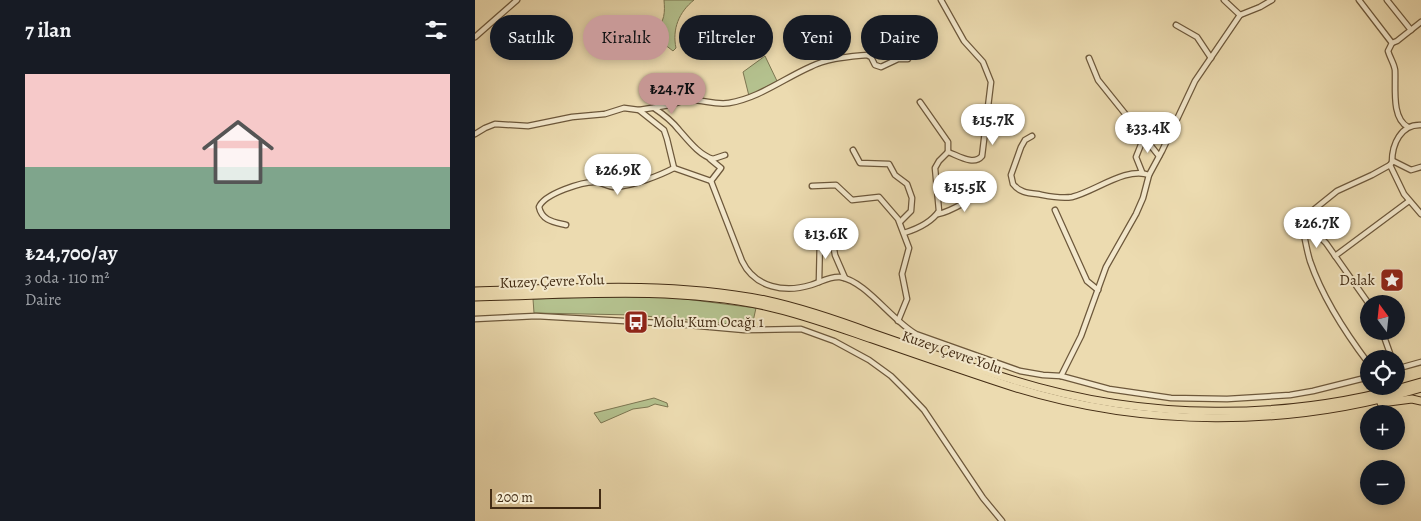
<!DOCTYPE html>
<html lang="tr">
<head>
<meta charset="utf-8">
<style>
  body { margin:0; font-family:Alegreya,serif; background:#242831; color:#f1f3f6; height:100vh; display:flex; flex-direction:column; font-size:19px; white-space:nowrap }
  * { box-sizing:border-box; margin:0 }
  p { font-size:16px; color:#9ea1a6 }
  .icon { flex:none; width:28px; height:28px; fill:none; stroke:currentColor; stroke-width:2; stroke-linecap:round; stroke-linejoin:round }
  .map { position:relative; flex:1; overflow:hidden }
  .drawer { display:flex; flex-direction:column; background:#171b24; width:475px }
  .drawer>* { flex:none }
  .hud { position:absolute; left:15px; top:15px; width:475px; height:45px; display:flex; gap:10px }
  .needle { width:32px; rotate:345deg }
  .buttons { position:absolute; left:885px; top:295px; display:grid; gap:10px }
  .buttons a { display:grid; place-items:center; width:45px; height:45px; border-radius:50%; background:#171b24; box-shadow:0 2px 8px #0003; font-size:25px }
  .scale { position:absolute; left:15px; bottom:12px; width:111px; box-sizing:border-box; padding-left:5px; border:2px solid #432c14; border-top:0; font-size:14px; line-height:18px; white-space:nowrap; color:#432c14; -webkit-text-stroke:4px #f3e8cc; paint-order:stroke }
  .price { position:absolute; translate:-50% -42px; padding:0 11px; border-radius:18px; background:#fff; color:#222; font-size:16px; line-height:32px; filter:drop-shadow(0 1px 2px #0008) }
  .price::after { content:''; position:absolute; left:50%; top:30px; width:15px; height:11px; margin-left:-8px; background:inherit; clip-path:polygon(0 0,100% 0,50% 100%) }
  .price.on { background:#c59692; color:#111 }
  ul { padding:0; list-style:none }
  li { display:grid; align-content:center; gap:10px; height:265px; padding:0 25px }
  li+li { border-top:1px solid #363941 }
  li span { display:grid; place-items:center; height:155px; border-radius:0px; color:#555 }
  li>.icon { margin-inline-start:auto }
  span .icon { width:90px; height:90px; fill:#fffc; stroke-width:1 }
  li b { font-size:21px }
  h2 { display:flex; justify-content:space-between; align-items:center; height:60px; padding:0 25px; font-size:21px }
  .chip { padding:0 18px; border-radius:22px; background:#171b24; box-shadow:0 2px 8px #0003; font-size:18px; line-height:45px }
  .chip.on { background:#c59692; color:#111 }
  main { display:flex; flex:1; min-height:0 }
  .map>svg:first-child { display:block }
  .green { fill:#b4c18e; stroke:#7c7651 }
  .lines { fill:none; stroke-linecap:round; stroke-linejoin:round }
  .minor-casing { stroke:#6d583b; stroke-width:7 }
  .trunk-casing { stroke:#432c14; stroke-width:9 }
  .minor { stroke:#f3e8cc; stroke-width:4.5 }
  .trunk { stroke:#ecdbb0; stroke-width:7 }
  .labels { text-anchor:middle; stroke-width:4; stroke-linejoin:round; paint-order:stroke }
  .poi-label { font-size:15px; fill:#432c14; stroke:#f3e8cc; text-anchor:end }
  .street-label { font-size:15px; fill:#432c14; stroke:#f3e8cc }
</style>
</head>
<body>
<main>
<section class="drawer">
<h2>7 ilan<svg class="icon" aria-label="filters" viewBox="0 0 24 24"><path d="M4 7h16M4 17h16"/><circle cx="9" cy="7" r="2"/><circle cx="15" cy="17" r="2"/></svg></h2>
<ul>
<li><span style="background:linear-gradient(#f6c9c9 60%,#7fa58c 0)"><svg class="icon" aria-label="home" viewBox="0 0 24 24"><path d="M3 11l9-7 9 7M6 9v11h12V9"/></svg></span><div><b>₺24,700/ay</b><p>3 oda · 110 m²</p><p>Daire</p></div></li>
</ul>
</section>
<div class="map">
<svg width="946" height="521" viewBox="0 0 946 521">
  <rect width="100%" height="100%" fill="#ecdbb0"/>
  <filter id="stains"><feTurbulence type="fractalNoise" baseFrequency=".004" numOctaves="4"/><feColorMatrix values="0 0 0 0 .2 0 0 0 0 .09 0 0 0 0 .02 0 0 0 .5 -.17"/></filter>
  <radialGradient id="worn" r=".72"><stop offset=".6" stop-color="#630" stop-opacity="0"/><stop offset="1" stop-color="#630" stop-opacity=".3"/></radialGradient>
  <g class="green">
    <path d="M 189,0 L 219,0 C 204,12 197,29 201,48 L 198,51 L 189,44 L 180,30 C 190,22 190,12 189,0 Z"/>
    <path d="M 290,56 L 302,81 L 274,96 L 268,72 Z"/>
    <path d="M 139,296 L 202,298 L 281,308 L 277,326 L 159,315 L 59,313 L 58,299 Z"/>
    <path d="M 179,398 L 192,403 L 193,407 L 180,404 L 173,407 L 158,409 L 126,423 L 119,413 Z"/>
  </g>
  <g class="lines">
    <g class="minor-casing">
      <g id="minor">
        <path d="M 749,0 L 765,15"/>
        <path d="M 884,0 L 917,43 L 922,41 L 946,22"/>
        <path d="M 912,0 L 936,30"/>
        <path d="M 701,25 L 722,37 L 736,58"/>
        <path d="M 0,37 L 42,0"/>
        <path d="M 917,43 L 913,51 C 915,58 919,63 920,70 C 921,87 916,118 933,127"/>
        <path d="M 614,58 L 623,80 L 684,156"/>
        <path d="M 445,102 L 473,142 L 473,152"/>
        <path d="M 198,104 C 220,94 234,106 254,103 C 284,98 308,79 335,67 C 353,58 372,57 392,55 L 396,57 L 400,65 L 406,67 L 423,59 L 433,59 L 436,51"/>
        <path d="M 179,108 C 188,114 197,121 204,130 C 213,140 224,155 238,159 L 250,155"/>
        <path d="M 164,110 L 195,105 L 208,95 L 222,91"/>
        <path d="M 0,134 L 10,128 L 20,124 L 53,126 L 97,117 L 130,114 L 149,108 L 164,110 L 189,130 L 192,139 L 199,168"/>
        <path d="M 557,136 L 550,140 L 546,147 L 536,175 L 538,184 C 544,192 552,193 562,194 C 573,196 585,199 597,197 C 619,192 652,166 674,175"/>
        <path d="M 378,150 L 385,163 L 414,164 L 420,175 L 432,184 L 437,198 L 436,211 L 425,222"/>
        <path d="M 235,159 L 246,168 L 236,181"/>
        <path d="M 917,162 C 917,144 926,124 946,125"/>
        <path d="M 946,167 L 936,170 L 918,161 L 915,165 L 929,194 L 946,214"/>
        <path d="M 667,172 L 661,157 L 669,137"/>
        <path d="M 236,181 L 267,261 C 280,288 310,293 336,285 C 346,282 355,276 365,277 C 391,281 417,321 441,334 L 545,371 L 568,375 L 586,376 L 634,389 L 696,398 L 752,399 L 815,395 L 838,391 L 894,377"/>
        <path d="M 337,186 L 361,185 L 377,200 L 404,197 L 423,219 L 434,248 L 427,274 L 432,299 L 423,321"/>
        <path d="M 580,210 L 612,281 L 623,290"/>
        <path d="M 463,214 C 481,211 498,194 515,192"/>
        <path d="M 827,224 L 842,234 L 851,243 L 894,304"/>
        <path d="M 91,225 C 79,222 67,221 64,207 C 69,194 108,181 122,182 C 128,183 134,187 140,187 C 157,186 184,176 199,168 L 236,181"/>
        <path d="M 429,233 C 442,229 456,223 464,211 L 460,168 L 464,161 L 473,152 C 484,156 499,166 507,156 L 516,82 L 508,62 L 489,41 L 466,0"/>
        <path d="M 357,238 L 360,255 L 370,278"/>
        <path d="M 860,256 L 934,201"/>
        <path d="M 344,282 L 345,238"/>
        <path d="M 0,319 L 61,316 L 202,324 L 269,330 L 326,329 L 359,341 L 394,360 L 416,376 L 431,391 L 449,410 L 508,498 L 527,521"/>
        <path d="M 907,331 L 917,359"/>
        <path d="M 894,364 C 872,335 847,296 835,261 C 831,248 829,233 826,220 L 862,191 L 897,175 L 915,165"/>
        <path d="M 921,369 L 946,362"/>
        <path d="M 586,376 L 606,336 L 631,267 L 661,214 L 668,198 L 674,175 L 687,151 L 720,81 L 765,15 L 785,7 L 797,0"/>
      </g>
    </g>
    <g class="trunk-casing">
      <g id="trunk">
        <path d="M 0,291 C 98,288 194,281 290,300 C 327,308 362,320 397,333 C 443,349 489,365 535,379 C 668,421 812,422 946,382"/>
        <path d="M 0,297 C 97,295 195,286 290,306 C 327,314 362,327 397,339 C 443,355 489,371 535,386 C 667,428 814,428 946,388"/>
        <path d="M 906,403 L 937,399 L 946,401"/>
      </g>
    </g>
    <use href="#minor" class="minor"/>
    <use href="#trunk" class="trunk"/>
  </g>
  <defs>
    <g id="sight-square" transform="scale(1.25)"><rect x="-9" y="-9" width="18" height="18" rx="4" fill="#8f2418" stroke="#f3e8cc"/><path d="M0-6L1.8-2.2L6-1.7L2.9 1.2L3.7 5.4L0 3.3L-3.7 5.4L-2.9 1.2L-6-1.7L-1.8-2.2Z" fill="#fff"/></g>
    <g id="bus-square" transform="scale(1.25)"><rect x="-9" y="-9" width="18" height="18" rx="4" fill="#8f2418" stroke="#f3e8cc"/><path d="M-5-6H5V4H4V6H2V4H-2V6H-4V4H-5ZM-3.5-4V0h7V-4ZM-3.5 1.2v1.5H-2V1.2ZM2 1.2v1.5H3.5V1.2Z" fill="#fff"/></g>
  </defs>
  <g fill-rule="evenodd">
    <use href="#sight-square" x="917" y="280"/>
    <use href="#bus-square" x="161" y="322"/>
  </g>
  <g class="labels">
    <g class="poi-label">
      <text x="900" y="285">Dalak</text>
      <text x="178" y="327" text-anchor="start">Molu Kum Ocağı 1</text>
    </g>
    <g class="street-label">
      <text transform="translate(77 281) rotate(-2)" y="5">Kuzey Çevre Yolu</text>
      <text transform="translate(477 352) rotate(19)" y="5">Kuzey Çevre Yolu</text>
    </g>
  </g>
  <rect width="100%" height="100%" filter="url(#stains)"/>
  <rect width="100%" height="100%" fill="url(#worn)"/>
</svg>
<div class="buttons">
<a><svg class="needle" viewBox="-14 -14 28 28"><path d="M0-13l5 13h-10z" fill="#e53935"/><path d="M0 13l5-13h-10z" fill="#9ea1a6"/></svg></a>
<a><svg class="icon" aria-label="locate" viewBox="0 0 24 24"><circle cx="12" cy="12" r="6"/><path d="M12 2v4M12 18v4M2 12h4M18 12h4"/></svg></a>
<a>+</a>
<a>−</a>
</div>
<div class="scale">200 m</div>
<b class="price on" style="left:197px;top:115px">₺24.7K</b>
<b class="price" style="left:518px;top:146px">₺15.7K</b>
<b class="price" style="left:673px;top:154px">₺33.4K</b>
<b class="price" style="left:143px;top:196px">₺26.9K</b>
<b class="price" style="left:490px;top:213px">₺15.5K</b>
<b class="price" style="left:842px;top:249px">₺26.7K</b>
<b class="price" style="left:351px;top:260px">₺13.6K</b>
<div class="hud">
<a class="chip">Satılık</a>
<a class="chip on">Kiralık</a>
<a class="chip">Filtreler</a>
<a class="chip">Yeni</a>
<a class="chip">Daire</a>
</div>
</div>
</main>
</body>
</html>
